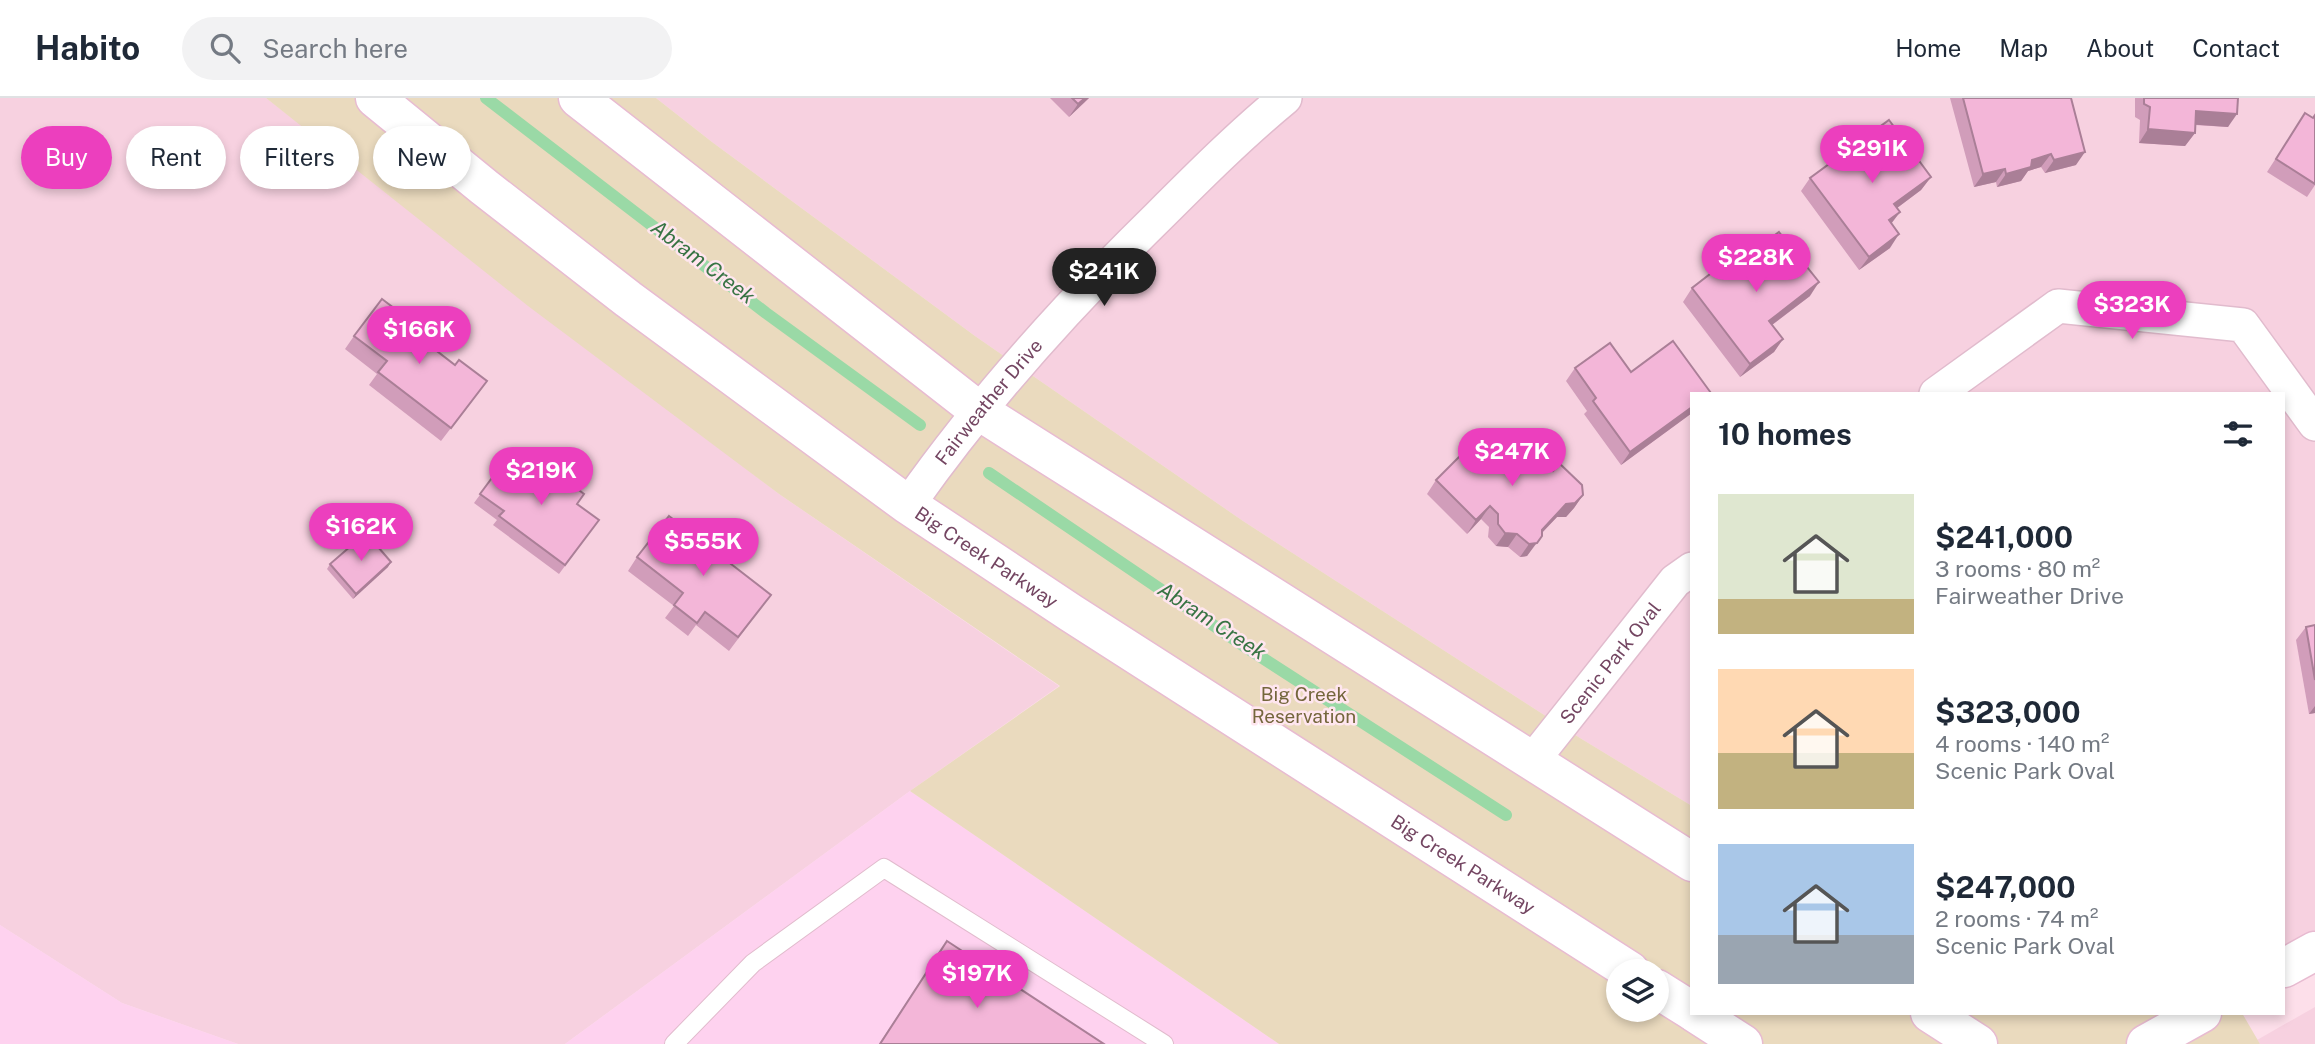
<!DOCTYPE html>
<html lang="en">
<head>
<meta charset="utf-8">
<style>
  body { margin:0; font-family:"Public Sans",sans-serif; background:#f2f2f3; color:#1f2937; height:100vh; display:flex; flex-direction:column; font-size:26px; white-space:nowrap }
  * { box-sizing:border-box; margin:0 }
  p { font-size:23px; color:#747a83 }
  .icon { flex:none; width:38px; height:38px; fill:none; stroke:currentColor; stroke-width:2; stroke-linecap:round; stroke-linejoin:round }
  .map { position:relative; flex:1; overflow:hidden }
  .details { position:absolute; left:1690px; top:294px; width:595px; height:623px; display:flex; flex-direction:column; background:#fff; border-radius:0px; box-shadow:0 4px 10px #0003 }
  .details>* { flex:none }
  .hud { position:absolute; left:21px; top:28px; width:665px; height:63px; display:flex; gap:14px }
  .controls { position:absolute; left:1606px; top:861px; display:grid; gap:14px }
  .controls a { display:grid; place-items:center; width:63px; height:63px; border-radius:50%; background:#fff; box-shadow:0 4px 10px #0003; font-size:35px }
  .price { position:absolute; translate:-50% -60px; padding:0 16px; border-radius:24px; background:#ec3fbe; color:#fff; font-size:23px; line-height:46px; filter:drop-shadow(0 2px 4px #0008) }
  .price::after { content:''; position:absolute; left:50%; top:42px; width:21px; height:16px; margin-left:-10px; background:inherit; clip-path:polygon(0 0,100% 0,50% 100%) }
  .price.selected { background:#222; color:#fff }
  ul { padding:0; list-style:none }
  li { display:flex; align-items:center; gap:21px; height:175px; padding:0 28px }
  li span { display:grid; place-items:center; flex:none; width:196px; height:140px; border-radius:0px; color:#555 }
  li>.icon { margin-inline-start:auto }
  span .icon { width:84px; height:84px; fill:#fffc; stroke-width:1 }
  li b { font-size:30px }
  h2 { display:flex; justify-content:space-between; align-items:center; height:84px; padding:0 28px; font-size:30px }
  .chip { padding:0 24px; border-radius:32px; background:#fff; box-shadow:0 4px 10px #0003; font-size:24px; line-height:63px }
  .chip.selected { background:#ec3fbe; color:#fff }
  header { display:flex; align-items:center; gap:42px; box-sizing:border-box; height:98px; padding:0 35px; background:#fff; border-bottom:2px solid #e0e1e3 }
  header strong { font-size:33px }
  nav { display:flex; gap:38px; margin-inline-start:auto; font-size:24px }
  .search { width:490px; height:63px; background:#f2f2f3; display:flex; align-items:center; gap:18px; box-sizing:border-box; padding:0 24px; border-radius:38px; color:#747a83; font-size:26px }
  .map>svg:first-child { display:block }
  .residential { fill:#f7d1e0 }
  .commercial { fill:#fed2ef }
  .green { fill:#eadabe; fill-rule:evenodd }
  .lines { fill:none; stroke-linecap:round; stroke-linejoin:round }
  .stream { stroke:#9ad9a6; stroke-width:12 }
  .lane-casing { stroke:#e1bbcd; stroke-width:20 }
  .street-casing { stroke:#e1bbcd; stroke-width:36 }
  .secondary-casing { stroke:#e8bbd1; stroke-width:41 }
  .lane { stroke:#fff; stroke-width:18 }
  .street { stroke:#fff; stroke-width:33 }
  .secondary { stroke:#fff; stroke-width:38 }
  .wall { fill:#d19dba }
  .shaded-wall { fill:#aa7f97 }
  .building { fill:#f3b6d8; stroke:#aa7f97; stroke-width:2 }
  .labels { text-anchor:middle; stroke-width:5; stroke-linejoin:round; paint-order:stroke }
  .street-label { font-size:19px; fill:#744662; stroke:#ffe6ef }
  .park-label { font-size:19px; fill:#74663c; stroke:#ffe6ef }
  .water-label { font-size:21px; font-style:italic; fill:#387444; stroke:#ffe6ef }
</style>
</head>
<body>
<header>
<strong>Habito</strong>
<div class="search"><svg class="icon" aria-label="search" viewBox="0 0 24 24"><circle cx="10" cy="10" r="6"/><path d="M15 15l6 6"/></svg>Search here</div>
<nav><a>Home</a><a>Map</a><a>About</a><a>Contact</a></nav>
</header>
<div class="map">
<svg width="2315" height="946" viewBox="0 0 2315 946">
  <rect width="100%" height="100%" fill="#fddfea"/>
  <g class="residential">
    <path d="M 0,0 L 266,0 L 779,396 L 1059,588 L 910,693 L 565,946 L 238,946 L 122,905 L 0,827 Z"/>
    <path d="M 656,0 L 2315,0 L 2315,860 L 2284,878 L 2284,296 L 1692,296 L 1692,708 L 1580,640 L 1243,423 L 975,238 L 712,44 Z"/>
    <path d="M 2315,909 L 2315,946 L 2260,946 L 2257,942 Z"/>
  </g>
  <g class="commercial">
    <path d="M 910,693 L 1279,946 L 565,946 Z"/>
    <path d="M 0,827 L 122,905 L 238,946 L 0,946 Z"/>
  </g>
  <path class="green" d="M 266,0 L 656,0 L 712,44 L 975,238 L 1243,423 L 1580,640 L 1692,708 L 1692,915 L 2242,915 L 2260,946 L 1279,946 L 910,693 L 1060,588 L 779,396 L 528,208 ZM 1619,873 L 1657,873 L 1657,912 L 1619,912 Z"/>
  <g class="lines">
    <g class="stream">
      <path d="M 486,0 L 766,215 L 920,327"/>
      <path d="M 989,375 L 1247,550 L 1506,717"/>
    </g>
    <g class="lane-casing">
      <path id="lane" d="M 674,946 L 753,865 L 884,770 L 1164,946"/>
    </g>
    <g class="street-casing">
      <g id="street">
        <path d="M 1936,296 L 2058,208 L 2243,227 L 2315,326"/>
        <path id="s1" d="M 908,407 C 981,303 1067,208 1158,119 C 1199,78 1240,37 1285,0"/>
        <path id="s2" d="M 1533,662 L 1675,483 L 1692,471"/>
      </g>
    </g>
    <g class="secondary-casing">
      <g id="secondary">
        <path id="s3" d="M 375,0 L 484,89 L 628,201 L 908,407 L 1071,515 L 1630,873"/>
        <path d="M 578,0 L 979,313 L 1692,764"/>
        <path d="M 2284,870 L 2315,853"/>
        <path d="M 1657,891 L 1692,913"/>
        <path d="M 1695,915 L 1743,946"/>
        <path d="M 1930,915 L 1978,946"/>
        <path d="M 2146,946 L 2202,915"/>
      </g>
    </g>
    <use href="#lane" class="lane"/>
    <use href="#street" class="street"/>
    <use href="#secondary" class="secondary"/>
  </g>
  <g class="wall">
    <path d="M 1050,0 L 1089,0 L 1069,19 Z"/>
    <path d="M 1950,0 L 2071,0 L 2076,67 L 2045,75 L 2041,69 L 2028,73 L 2021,83 L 1997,89 L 1996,84 L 1974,89 Z"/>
    <path d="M 2135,0 L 2238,0 L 2228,29 L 2195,27 L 2195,35 L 2185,48 L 2139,45 L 2140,22 L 2135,19 Z"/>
    <path d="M 2305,15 L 2312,20 L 2315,16 L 2315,87 L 2307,99 L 2267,74 Z"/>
    <path d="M 1931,79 L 1921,92 L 1897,110 L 1900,114 L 1891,126 L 1890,150 L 1859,172 L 1801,93 L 1810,80 Z"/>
    <path d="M 1746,159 L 1810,198 L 1772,227 L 1783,241 L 1774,254 L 1740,279 L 1683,204 L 1692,190 Z"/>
    <path d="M 403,226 L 455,267 L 487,283 L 441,343 L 369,287 L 377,276 L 345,251 L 354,238 Z"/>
    <path d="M 1575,270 L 1631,274 L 1692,296 L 1692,315 L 1621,367 L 1584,316 L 1587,313 L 1566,283 Z"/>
    <path d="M 509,357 L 599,422 L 559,476 L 493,427 L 497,422 L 474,405 Z"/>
    <path d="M 1477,367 L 1553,373 L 1583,397 L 1574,410 L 1566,419 L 1557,419 L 1542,435 L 1527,458 L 1520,459 L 1508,449 L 1496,448 L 1488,439 L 1489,429 L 1481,421 L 1467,436 L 1427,396 L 1436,382 Z"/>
    <path d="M 637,459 L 771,497 L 729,553 L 696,527 L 688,538 L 665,520 L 674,508 L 628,473 Z"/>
    <path d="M 330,466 L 388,469 L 353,501 L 327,471 Z"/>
    <path d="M 2315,527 L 2315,615 L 2309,616 L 2296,542 L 2306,529 Z"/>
    <path d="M 947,843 L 1104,946 L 879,946 Z"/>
  </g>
  <g class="shaded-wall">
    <path d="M 1085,0 L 1089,0 L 1069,19 L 1078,6 Z"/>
    <path d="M 2196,13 L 2237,16 L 2228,29 L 2186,26 Z"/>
    <path d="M 2148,31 L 2195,35 L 2185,48 L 2139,45 Z"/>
    <path d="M 2085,54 L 2076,67 L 2045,75 L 2054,62 Z"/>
    <path d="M 2051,56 L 2041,69 L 2028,73 L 2021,83 L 1997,89 L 2006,76 L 2032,62 Z"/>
    <path d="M 2005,71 L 1996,84 L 1974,89 L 1983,76 Z"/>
    <path d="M 1931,79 L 1921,92 L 1885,119 L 1894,106 Z"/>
    <path d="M 1900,114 L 1890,127 L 1889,122 Z"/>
    <path d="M 1899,136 L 1890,150 L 1859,172 L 1869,159 Z"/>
    <path d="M 1819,184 L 1810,198 L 1760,236 L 1769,223 Z"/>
    <path d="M 1783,241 L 1774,254 L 1740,279 L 1750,266 Z"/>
    <path d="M 1692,309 L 1692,315 L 1621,367 L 1630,354 Z"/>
    <path d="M 1583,397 L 1574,410 L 1566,419 L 1557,419 L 1532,445 L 1542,432 L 1566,406 Z"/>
    <path d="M 1490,408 L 1481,421 L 1467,436 L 1476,422 Z"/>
    <path d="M 1505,435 L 1517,436 L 1508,449 L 1496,448 Z"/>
    <path d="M 1542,438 L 1527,458 L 1520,459 L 1529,446 Z"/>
    <path d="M 391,464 L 388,469 L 353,501 L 356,496 Z"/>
    <path d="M 2315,608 L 2315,615 L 2309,616 Z"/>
  </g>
  <g class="building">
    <path d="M 1072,0 L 1085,0 L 1078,6 Z"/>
    <path d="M 1963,0 L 2071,0 L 2085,54 L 2054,62 L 2051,56 L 2032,62 L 2031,69 L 2006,76 L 2005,71 L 1983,76 Z"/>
    <path d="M 2144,0 L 2238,0 L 2237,16 L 2196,13 L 2195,35 L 2148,31 L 2150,9 L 2144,6 Z"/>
    <path d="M 2305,15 L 2313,20 L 2315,17 L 2315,86 L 2276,61 Z"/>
    <path d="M 1889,22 L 1931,79 L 1894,106 L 1900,114 L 1889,122 L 1899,136 L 1869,159 L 1810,80 Z"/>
    <path d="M 1779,134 L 1819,184 L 1769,223 L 1783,241 L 1750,266 L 1692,190 L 1741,152 L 1746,159 Z"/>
    <path d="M 382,201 L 407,220 L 402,226 L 455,267 L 459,262 L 487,283 L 451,330 L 378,274 L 387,263 L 354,238 Z"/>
    <path d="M 1673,243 L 1711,295 L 1692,296 L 1692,309 L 1630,354 L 1593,303 L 1596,300 L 1575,270 L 1610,245 L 1631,274 Z"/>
    <path d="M 1512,332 L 1553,373 L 1560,366 L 1582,387 L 1583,397 L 1575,405 L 1566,406 L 1542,432 L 1542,438 L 1537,445 L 1529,446 L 1517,436 L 1505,435 L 1498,426 L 1498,416 L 1490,408 L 1476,422 L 1436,382 L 1464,354 L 1477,367 Z"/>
    <path d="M 509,357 L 531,373 L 539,362 L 584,396 L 577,406 L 599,422 L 565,467 L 499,418 L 504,413 L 480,396 Z"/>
    <path d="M 669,418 L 771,497 L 738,539 L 705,514 L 697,525 L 674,507 L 683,495 L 637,459 Z"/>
    <path d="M 366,435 L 391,464 L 356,496 L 330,466 Z"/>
    <path d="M 2315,527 L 2315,582 L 2306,529 Z"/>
    <path d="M 947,843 L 1104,946 L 880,946 Z"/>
  </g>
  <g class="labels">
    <g class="street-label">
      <text dy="7" stroke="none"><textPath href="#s1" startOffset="131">Fairweather Drive</textPath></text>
      <text dy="7" stroke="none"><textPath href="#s3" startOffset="765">Big Creek Parkway</textPath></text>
      <text dy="7" stroke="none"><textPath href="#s2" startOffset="124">Scenic Park Oval</textPath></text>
      <text dy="7" stroke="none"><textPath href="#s3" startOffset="1332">Big Creek Parkway</textPath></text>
    </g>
    <g class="park-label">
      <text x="1304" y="603">Big Creek<tspan x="1304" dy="22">Reservation</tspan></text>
    </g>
    <g class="water-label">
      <text transform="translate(703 164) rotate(37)" y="7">Abram Creek</text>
      <text transform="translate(1212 523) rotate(33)" y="7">Abram Creek</text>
    </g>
  </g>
</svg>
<div class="controls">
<a><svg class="icon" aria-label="layers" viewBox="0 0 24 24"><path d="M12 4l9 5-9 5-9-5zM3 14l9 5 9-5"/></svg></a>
</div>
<b class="price" style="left:1872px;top:87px">$291K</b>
<b class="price" style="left:1756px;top:196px">$228K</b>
<b class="price selected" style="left:1104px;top:210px">$241K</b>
<b class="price" style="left:2132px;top:243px">$323K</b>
<b class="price" style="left:419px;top:268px">$166K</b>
<b class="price" style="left:1512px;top:390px">$247K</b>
<b class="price" style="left:541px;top:409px">$219K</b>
<b class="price" style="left:361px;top:465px">$162K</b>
<b class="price" style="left:703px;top:480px">$555K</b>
<b class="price" style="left:977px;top:912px">$197K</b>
<div class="hud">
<a class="chip selected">Buy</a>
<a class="chip">Rent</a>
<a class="chip">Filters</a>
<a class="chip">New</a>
</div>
<section class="details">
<h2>10 homes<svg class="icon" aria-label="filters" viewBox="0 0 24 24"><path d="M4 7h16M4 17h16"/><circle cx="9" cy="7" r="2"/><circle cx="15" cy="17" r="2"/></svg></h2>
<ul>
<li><span style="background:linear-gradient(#dfe7d0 75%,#c2b280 0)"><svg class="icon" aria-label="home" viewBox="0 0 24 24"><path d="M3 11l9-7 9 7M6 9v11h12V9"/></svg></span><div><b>$241,000</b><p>3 rooms · 80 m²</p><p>Fairweather Drive</p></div></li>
<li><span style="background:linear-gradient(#ffd9b3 60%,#c2b280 0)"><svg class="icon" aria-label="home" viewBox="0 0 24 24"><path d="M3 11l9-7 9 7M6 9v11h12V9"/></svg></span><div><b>$323,000</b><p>4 rooms · 140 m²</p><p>Scenic Park Oval</p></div></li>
<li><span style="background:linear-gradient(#a9c7e8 65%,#9aa5b1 0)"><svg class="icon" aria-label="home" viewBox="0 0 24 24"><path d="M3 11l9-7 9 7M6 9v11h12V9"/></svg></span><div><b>$247,000</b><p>2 rooms · 74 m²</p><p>Scenic Park Oval</p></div></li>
</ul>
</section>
</div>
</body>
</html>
